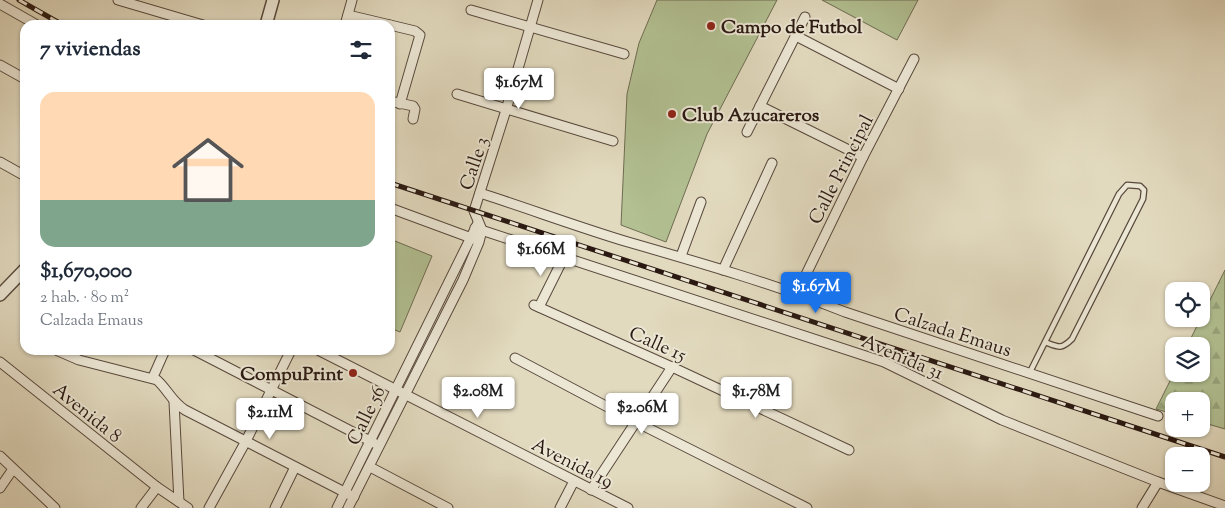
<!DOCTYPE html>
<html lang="es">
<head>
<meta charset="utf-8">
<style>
  body { margin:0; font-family:"Sorts Mill Goudy",serif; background:#f2f2f3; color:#1f2937; height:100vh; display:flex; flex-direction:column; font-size:19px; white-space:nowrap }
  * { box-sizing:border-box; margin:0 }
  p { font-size:16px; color:#747a83 }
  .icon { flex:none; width:28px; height:28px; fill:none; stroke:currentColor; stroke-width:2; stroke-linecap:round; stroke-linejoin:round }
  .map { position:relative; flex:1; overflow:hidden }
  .drawer { position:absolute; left:20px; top:20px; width:375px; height:335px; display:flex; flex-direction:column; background:#fff; border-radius:15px; box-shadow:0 1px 4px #0004 }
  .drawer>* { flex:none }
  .buttons { position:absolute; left:1165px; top:282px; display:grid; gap:10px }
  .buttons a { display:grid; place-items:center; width:45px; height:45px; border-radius:10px; background:#fff; box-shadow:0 1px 4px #0004; font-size:25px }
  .price { position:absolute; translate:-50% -42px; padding:0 11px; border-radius:5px; background:#fff; color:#222; font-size:16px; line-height:32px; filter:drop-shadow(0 1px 2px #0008) }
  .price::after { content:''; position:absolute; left:50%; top:30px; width:15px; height:11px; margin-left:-8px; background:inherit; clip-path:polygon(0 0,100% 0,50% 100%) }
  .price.current { background:#1a73e8; color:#fff }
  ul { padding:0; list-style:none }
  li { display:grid; align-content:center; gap:10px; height:265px; padding:0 20px }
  li span { display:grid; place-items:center; height:155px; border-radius:15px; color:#555 }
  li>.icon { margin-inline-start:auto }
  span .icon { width:90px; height:90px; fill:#fffc; stroke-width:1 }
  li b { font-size:21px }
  h2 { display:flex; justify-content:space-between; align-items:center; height:60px; padding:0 20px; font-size:21px }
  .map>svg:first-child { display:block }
  .green { fill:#b2c092; stroke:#6e6c52 }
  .forest { fill:url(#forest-firs); stroke:#6e6c52 }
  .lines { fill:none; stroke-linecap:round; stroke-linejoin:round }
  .service-casing { stroke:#58493d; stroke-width:7 }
  .minor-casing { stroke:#58493d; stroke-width:11 }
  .tertiary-casing { stroke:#58493d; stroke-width:14 }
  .service { stroke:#ece7d5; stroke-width:4.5 }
  .minor { stroke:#ece7d5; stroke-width:9 }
  .tertiary { stroke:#ece7d5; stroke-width:11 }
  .rail-casing { stroke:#2a1912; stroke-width:5 }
  .rail { stroke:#ece7d5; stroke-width:3; stroke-dasharray:9; stroke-linecap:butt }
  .poi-dot { fill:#8f2418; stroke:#ece7d5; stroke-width:2 }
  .labels { text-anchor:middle; stroke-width:4; stroke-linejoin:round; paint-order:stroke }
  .poi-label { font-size:19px; font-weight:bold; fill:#2a1912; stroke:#ece7d5; text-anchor:start }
  .street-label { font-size:19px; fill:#2a1912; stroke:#ece7d5 }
</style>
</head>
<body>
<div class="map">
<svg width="1225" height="508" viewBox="0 0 1225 508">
  <defs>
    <pattern id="forest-firs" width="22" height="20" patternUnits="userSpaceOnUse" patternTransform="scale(1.25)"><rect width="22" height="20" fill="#b2c092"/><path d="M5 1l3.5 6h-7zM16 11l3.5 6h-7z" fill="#99a47d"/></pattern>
  </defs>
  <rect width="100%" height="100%" fill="#e2dabf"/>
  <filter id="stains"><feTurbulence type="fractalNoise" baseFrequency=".004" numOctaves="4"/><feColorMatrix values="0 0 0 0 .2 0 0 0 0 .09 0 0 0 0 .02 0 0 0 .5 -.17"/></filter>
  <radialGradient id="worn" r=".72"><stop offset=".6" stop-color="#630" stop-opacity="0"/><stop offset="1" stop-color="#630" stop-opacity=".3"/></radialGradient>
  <g class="green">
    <path d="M 657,0 L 777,0 L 707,134 L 666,242 L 621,225 L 627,94 L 639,43 Z"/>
    <path d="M 822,0 L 918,0 L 897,40 Z"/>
    <path d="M 390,239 L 432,256 L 400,332 L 390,328 Z"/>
  </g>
  <path class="forest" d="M 1225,270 L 1225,429 L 1201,422 L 1201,401 L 1174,401 L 1174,414 L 1156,409 L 1174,373 L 1201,374 L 1201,346 L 1187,346 Z"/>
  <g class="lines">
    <g class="service-casing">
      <path id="service" d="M 1029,374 L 1119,194 L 1127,185 L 1140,186 L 1144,190 L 1143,199 L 1072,339 C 1061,350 1058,347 1045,342"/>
    </g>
    <g class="minor-casing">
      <g id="minor">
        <path d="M 118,0 L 203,25"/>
        <path d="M 0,4 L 37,25"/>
        <path d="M 471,10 L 624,54"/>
        <path d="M 348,15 L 390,25"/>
        <path d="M 345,25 L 352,0"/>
        <path d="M 390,25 L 415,31 L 420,35 L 400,104"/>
        <path d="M 796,36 L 899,89"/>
        <path d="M 0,65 L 25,79"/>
        <path d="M 457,94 L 613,141"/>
        <path d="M 390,101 L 413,106 L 415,109 L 413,119"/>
        <path d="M 760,106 L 863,157"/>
        <path d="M 747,132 L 805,17"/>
        <path d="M 0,162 L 25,176"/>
        <path d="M 480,193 C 530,209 578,227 628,242 C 701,263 774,284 845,312 L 1158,416"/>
        <path d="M 390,208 L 474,239"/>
        <path d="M 475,228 L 884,362 L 1002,420 L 1158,482 L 1225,506"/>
        <path d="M 681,256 L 701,202"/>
        <path d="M 723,270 L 772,163"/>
        <path d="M 797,293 L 863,157 L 914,59"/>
        <path d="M 534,305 L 672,367 L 849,450"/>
        <path d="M 539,307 L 564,257"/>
        <path d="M 56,350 L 79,360 L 157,380 C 168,390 172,402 185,410 L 354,497"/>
        <path d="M 194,350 L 374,443"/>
        <path d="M 318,350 L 628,508"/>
        <path d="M 515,358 L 636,422 L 807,508"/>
        <path d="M 0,362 L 157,487 L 188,508"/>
        <path d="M 153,377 L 165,350"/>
        <path d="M 174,402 L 179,502"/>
        <path d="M 0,456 L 55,508"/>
        <path d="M 370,467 L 448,508"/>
        <path d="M 0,488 L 13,469"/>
        <path d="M 591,490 L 672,367"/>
        <path d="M 141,508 L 157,487"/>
        <path d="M 209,508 L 246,441 L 291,350"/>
        <path d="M 275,508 L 295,467"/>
        <path d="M 337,508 L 478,223"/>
        <path d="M 348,508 L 463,280 L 479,242 L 482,230 L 474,211 L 506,110 L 538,0"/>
        <path d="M 560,508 L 574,481"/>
        <path d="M 1142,508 L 1158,482"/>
      </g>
    </g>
    <g class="tertiary-casing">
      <g id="tertiary">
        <path d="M 266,25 L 273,0"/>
        <path d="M 0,295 L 25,269"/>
      </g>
    </g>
    <use href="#service" class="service"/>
    <use href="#minor" class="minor"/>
    <use href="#tertiary" class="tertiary"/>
    <g class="rail-casing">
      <g id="rail">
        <path d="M 19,0 L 63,25"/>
        <path d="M 390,183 L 1225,457"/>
      </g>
    </g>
    <use href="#rail" class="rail"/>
  </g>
  <g class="poi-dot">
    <circle cx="711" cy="26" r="5"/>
    <circle cx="672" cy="114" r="5"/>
    <circle cx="353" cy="373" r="5"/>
  </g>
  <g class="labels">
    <g class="poi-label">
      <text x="721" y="33">Campo de Futbol</text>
      <text x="682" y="121">Club Azucareros</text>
      <text x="343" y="380" text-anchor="end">CompuPrint</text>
    </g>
    <g class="street-label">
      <text transform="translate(473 163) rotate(-72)" y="7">Calle 3</text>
      <text transform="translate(840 169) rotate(-63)" y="7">Calle Principal</text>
      <text transform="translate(953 331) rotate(18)" y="7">Calzada Emaus</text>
      <text transform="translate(658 343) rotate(24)" y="7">Calle 15</text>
      <text transform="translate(903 356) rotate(23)" y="7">Avenida 31</text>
      <text transform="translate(88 412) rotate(39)" y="7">Avenida 8</text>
      <text transform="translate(365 415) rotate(-64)" y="7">Calle 56</text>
      <text transform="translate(573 462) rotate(27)" y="7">Avenida 19</text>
    </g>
  </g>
  <rect width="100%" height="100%" filter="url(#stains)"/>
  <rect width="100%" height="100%" fill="url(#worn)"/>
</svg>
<div class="buttons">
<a><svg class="icon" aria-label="locate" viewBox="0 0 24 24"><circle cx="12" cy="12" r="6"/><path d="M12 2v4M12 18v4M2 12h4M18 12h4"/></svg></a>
<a><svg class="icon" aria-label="layers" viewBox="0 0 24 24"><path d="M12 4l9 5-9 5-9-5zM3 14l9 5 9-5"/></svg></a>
<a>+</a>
<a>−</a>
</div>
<b class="price" style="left:519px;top:110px">$1.67M</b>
<b class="price" style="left:541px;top:277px">$1.66M</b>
<b class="price current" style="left:816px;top:314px">$1.67M</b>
<b class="price" style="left:478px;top:419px">$2.08M</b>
<b class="price" style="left:756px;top:419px">$1.78M</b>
<b class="price" style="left:642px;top:435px">$2.06M</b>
<b class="price" style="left:270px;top:440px">$2.11M</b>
<section class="drawer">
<h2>7 viviendas<svg class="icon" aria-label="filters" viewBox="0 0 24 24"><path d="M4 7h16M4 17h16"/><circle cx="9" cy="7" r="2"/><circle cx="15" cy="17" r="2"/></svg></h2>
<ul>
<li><span style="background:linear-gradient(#ffd9b3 70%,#7fa58c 0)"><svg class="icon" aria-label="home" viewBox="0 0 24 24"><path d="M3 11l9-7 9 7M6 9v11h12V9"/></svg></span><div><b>$1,670,000</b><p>2 hab. · 80 m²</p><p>Calzada Emaus</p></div></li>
</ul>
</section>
</div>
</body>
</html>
